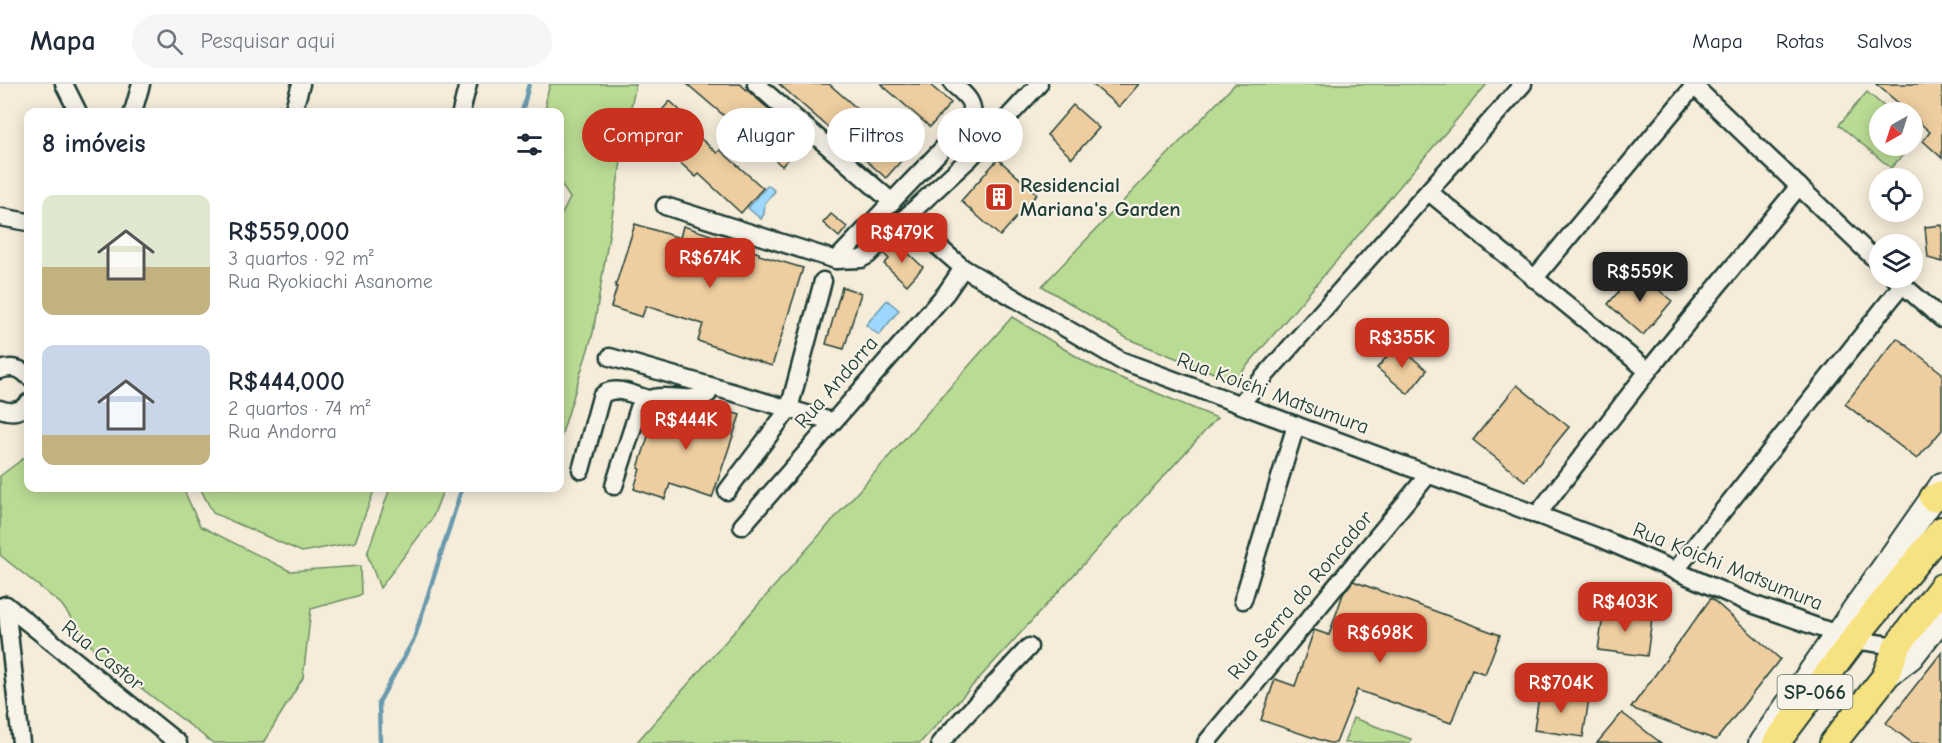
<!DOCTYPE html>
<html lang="pt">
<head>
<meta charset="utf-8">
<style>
  body { margin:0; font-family:"Comic Neue",sans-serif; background:#f6f6f7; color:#1f2937; height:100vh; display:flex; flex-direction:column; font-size:22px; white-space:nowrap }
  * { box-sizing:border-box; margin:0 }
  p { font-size:20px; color:#747a83 }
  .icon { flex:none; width:33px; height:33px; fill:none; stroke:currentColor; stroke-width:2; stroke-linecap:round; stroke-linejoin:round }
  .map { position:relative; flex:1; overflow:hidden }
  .sheet { position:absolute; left:24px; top:24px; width:540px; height:384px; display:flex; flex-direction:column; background:#fff; border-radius:12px; box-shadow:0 3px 15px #0003 }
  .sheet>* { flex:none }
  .top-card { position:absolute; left:582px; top:24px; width:570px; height:54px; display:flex; gap:12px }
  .needle { width:39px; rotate:219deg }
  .tools { position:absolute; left:1869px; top:18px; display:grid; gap:12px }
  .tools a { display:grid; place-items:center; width:54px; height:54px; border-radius:50%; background:#fff; box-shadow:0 3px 15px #0003; font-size:30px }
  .price { position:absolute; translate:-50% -51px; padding:0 14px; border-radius:12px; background:#c8321e; color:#fff; font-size:20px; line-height:39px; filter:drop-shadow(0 2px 3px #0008) }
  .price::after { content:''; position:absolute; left:50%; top:36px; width:18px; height:14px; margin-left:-9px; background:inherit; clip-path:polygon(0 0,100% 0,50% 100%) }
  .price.current { background:#222; color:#fff }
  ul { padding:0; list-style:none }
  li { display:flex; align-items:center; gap:18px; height:150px; padding:0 18px }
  li span { display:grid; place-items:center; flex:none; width:168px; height:120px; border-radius:12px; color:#555 }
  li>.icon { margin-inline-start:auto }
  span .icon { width:72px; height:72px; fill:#fffc; stroke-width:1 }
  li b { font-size:26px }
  h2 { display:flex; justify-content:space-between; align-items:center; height:72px; padding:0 18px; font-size:26px }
  .chip { padding:0 21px; border-radius:27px; background:#fff; box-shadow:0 3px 15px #0003; font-size:21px; line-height:54px }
  .chip.current { background:#c8321e; color:#fff }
  header { display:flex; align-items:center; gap:36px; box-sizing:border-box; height:84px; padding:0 30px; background:#fff; border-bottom:2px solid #e0e1e3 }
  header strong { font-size:28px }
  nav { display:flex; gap:33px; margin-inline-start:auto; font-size:21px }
  .search { width:420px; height:54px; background:#f6f6f7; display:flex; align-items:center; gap:15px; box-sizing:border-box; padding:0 21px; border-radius:33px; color:#747a83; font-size:22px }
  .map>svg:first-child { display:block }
  .green { fill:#badb94; stroke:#6c8c64; stroke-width:1.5 }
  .water { fill:#9ed8fe; stroke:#6b9aad; stroke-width:1.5 }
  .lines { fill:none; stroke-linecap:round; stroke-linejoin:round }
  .stream { stroke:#6b9aad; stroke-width:4.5 }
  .building { fill:#eecea0; stroke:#1f3d34; stroke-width:1.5 }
  .street-casing { stroke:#1f3d34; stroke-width:21 }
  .secondary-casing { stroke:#1f3d34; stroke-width:28 }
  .primary-casing { stroke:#1f3d34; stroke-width:30 }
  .street { stroke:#f7f3e8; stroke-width:16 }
  .secondary { stroke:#f7f3e8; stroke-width:24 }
  .primary { stroke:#f7e281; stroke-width:26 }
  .labels { text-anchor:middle; stroke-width:4.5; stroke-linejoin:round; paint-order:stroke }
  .shield { fill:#f7f3e8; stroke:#60746a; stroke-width:1.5 }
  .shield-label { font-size:20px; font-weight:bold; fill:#1f3d34 }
  .poi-label { font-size:21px; font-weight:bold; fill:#1f3d34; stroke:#f7f3e8; text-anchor:start }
  .street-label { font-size:21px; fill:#1f3d34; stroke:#f7f3e8 }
</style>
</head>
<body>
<header>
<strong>Mapa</strong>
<div class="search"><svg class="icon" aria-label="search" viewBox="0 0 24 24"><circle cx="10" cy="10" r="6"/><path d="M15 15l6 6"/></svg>Pesquisar aqui</div>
<nav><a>Mapa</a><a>Rotas</a><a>Salvos</a></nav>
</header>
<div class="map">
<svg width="1942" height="659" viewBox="0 0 1942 659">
  <rect width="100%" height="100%" fill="#f5ecda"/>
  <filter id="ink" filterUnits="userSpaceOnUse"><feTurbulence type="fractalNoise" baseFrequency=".0167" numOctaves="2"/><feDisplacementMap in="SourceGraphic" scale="12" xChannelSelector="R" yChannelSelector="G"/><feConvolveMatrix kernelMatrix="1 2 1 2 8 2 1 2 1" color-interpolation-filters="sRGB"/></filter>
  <g filter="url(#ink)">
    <g class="green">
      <path d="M 550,0 L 636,0 L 627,41 L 593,249 L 560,356 L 560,134 L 570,114 L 560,98 L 560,28 L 546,28 L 546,15 Z"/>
      <path d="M 1235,0 L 1487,0 L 1234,297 L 1128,255 L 1042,202 Z"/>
      <path d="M 1867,8 L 1891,28 L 1880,28 L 1880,62 L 1911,62 L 1891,84 L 1839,41 Z"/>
      <path d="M 1012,233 L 1092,282 L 1217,334 L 920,659 L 636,659 Z"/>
      <path d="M 28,371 L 28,404 L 183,404 L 200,442 L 290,487 L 360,482 L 361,511 L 311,525 L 303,594 L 263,659 L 213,659 L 98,571 L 61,520 L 0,471 L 0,392 Z"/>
      <path d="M 200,404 L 375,404 L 355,458 L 302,468 L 213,429 Z"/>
      <path d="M 390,404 L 444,404 L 432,435 L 380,504 L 367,470 Z"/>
      <path d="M 1353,634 L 1411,655 L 1409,659 L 1344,659 Z"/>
    </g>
    <g class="water">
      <path d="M 768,101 L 775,107 L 765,119 L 764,130 L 761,135 L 748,124 Z"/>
      <path d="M 887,216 L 899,226 L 879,251 L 866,241 Z"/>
    </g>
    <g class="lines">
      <g class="stream">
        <path d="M 522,28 L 529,0"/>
        <path d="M 380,659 L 379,618 L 414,555 L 462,404"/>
      </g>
    </g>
    <g class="building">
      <path d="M 687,0 L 740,0 L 804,56 L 782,82 L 767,69 L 765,72 L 753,62 L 756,59 Z"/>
      <path d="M 779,0 L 829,0 L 908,69 L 886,94 Z"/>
      <path d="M 881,0 L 929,0 L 951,19 L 930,43 Z"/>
      <path d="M 1092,0 L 1139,0 L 1119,23 Z"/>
      <path d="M 1876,0 L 1942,0 L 1942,74 L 1923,57 L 1930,48 L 1912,32 L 1912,28 L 1909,28 Z"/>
      <path d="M 670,17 L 688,34 L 683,39 L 717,69 L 720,66 L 763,104 L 741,129 L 699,90 L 696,93 L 664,64 L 670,58 L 652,42 L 659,35 L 656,33 Z"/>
      <path d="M 1073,21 L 1099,44 L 1072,74 L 1047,51 Z"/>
      <path d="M 998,75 L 1037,110 L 1000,152 L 961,117 Z"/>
      <path d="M 831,130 L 847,143 L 839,153 L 823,139 Z"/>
      <path d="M 635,140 L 680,154 L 683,142 L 717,153 L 717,156 L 759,169 L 759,171 L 803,184 L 772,282 L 698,257 L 703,240 L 646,222 L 642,233 L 611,223 L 617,203 L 615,203 Z"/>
      <path d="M 1942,141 L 1942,178 L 1928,174 L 1925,143 Z"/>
      <path d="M 896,158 L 923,183 L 907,201 L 884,180 L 889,175 L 884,170 Z"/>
      <path d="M 1636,187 L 1672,217 L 1643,251 L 1608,220 Z"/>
      <path d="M 842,203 L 861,209 L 844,265 L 826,260 Z"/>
      <path d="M 1897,254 L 1942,289 L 1942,346 L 1917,375 L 1845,320 Z"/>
      <path d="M 1397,261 L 1427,286 L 1408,310 L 1377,284 Z"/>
      <path d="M 1517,301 L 1569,343 L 1525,397 L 1473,356 Z"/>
      <path d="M 709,321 L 740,331 L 712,414 L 670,400 L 665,415 L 634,405 L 640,385 L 638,384 L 657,324 L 666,324 L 701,335 L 705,322 Z"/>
      <path d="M 1353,497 L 1500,551 L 1485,590 L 1472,585 L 1451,639 L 1357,606 L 1336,659 L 1329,659 L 1261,636 L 1275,595 L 1295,602 L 1314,546 L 1329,551 L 1343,510 Z"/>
      <path d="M 1711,514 L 1780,575 L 1716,656 L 1631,624 Z"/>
      <path d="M 1604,525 L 1652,534 L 1647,572 L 1598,566 Z"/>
      <path d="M 1942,568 L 1942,659 L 1912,659 L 1886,639 Z"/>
      <path d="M 1540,605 L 1589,615 L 1583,653 L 1534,646 Z"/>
      <path d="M 1622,629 L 1630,635 L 1661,659 L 1597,659 Z"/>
    </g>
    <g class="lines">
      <g class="street-casing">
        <g id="street">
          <path d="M 64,0 L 78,28"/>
          <path d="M 756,0 L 892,118"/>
          <path d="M 1692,0 L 1880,180"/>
          <path d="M 133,28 L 141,0"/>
          <path d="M 293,28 L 301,0"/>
          <path d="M 461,28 L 468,0"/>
          <path d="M 1429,108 L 1648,287"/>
          <path d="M 665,122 L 836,176 L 861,175 L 868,171 L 905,134 L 970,74 L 1039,0"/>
          <path d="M 0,133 L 28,138"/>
          <path d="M 905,134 L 963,184 L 1120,276 L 1600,454 L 1752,520 L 1854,556 L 1897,562 L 1904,567"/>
          <path d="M 836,176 L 972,34 C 975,17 964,10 953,0"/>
          <path d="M 1895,194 L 1942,235"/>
          <path d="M 1534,195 L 1694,2"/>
          <path d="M 610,273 L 831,337"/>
          <path d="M 0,286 C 11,282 21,284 28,292"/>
          <path d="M 1240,320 L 1523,0"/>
          <path d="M 0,325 C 11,329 21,328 28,319"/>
          <path d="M 581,386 L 601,313 C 611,299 633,311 648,315"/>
          <path d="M 614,402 L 639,324 C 652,302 687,322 708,310 L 710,302"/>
          <path d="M 727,407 L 789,325 L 823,197"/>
          <path d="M 1537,431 L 1648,287 L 1799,102"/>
          <path d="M 742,442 L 946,209 L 963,184"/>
          <path d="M 1675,487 L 1902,201"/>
          <path d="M 1243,516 L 1296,341"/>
          <path d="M 6,521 L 21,659"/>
          <path d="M 0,523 L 6,521 L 178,659"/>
          <path d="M 940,659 L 1029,563"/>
          <path d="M 1206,659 L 1428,391"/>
        </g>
      </g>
      <g class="secondary-casing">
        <g id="secondary">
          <path d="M 1885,593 L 1911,573 L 1942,533"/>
          <path d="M 1761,659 L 1942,401"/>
        </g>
      </g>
      <g class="primary-casing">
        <g id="primary">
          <path d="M 1933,414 L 1942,410"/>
          <path d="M 1776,659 L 1864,542 L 1942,446"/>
          <path d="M 1833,659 L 1885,593 L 1897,562 L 1942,503"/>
        </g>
      </g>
      <use href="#street" class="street"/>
      <use href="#secondary" class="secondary"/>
      <use href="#primary" class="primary"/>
    </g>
  </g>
  <defs>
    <g id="building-square" transform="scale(1.5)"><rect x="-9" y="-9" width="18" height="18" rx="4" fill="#c8321e" stroke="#f7f3e8"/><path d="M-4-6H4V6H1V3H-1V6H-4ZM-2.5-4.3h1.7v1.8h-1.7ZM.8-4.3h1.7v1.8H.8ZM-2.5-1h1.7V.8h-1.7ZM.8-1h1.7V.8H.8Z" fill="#fff"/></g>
  </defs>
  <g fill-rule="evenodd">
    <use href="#building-square" x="999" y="113"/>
  </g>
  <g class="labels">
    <rect class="shield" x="1777.5" y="591" width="75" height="34" rx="4.5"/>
    <g class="shield-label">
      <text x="1815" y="615">SP-066</text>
    </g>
    <g class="poi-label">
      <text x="1020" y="108">Residencial<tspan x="1020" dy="24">Mariana's Garden</tspan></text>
    </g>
    <g class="street-label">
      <text transform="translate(836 298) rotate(-49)" y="7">Rua Andorra</text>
      <text transform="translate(1273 309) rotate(20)" y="7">Rua Koichi Matsumura</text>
      <text transform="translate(1728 482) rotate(22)" y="7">Rua Koichi Matsumura</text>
      <text transform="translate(1300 511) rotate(-50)" y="7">Rua Serra do Roncador</text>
      <text transform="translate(103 571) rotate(39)" y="7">Rua Castor</text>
    </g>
  </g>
</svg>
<div class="tools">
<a><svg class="needle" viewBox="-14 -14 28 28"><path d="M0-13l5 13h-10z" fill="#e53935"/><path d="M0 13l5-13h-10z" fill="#747a83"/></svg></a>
<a><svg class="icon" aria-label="locate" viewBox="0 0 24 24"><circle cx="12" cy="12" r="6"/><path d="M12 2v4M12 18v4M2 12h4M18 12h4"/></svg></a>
<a><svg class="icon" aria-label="layers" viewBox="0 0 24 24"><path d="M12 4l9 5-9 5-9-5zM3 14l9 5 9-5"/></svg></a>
</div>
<b class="price" style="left:902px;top:180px">R$479K</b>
<b class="price" style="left:710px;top:205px">R$674K</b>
<b class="price current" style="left:1640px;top:219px">R$559K</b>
<b class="price" style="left:1402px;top:285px">R$355K</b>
<b class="price" style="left:686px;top:367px">R$444K</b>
<b class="price" style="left:1625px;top:549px">R$403K</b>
<b class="price" style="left:1380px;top:580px">R$698K</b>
<b class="price" style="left:1561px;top:630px">R$704K</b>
<div class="top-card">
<a class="chip current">Comprar</a>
<a class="chip">Alugar</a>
<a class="chip">Filtros</a>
<a class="chip">Novo</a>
</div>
<section class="sheet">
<h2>8 imóveis<svg class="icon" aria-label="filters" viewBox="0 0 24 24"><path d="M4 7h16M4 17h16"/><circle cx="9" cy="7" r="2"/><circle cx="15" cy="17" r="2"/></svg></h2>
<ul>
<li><span style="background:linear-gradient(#dfe7d0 60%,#c2b280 0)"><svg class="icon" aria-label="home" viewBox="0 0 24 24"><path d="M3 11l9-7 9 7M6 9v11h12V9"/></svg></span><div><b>R$559,000</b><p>3 quartos · 92 m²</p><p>Rua Ryokiachi Asanome</p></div></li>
<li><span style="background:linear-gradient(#c9d6e8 75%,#c2b280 0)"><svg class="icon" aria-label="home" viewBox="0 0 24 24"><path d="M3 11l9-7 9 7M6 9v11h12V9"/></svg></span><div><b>R$444,000</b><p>2 quartos · 74 m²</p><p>Rua Andorra</p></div></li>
</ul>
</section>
</div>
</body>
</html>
